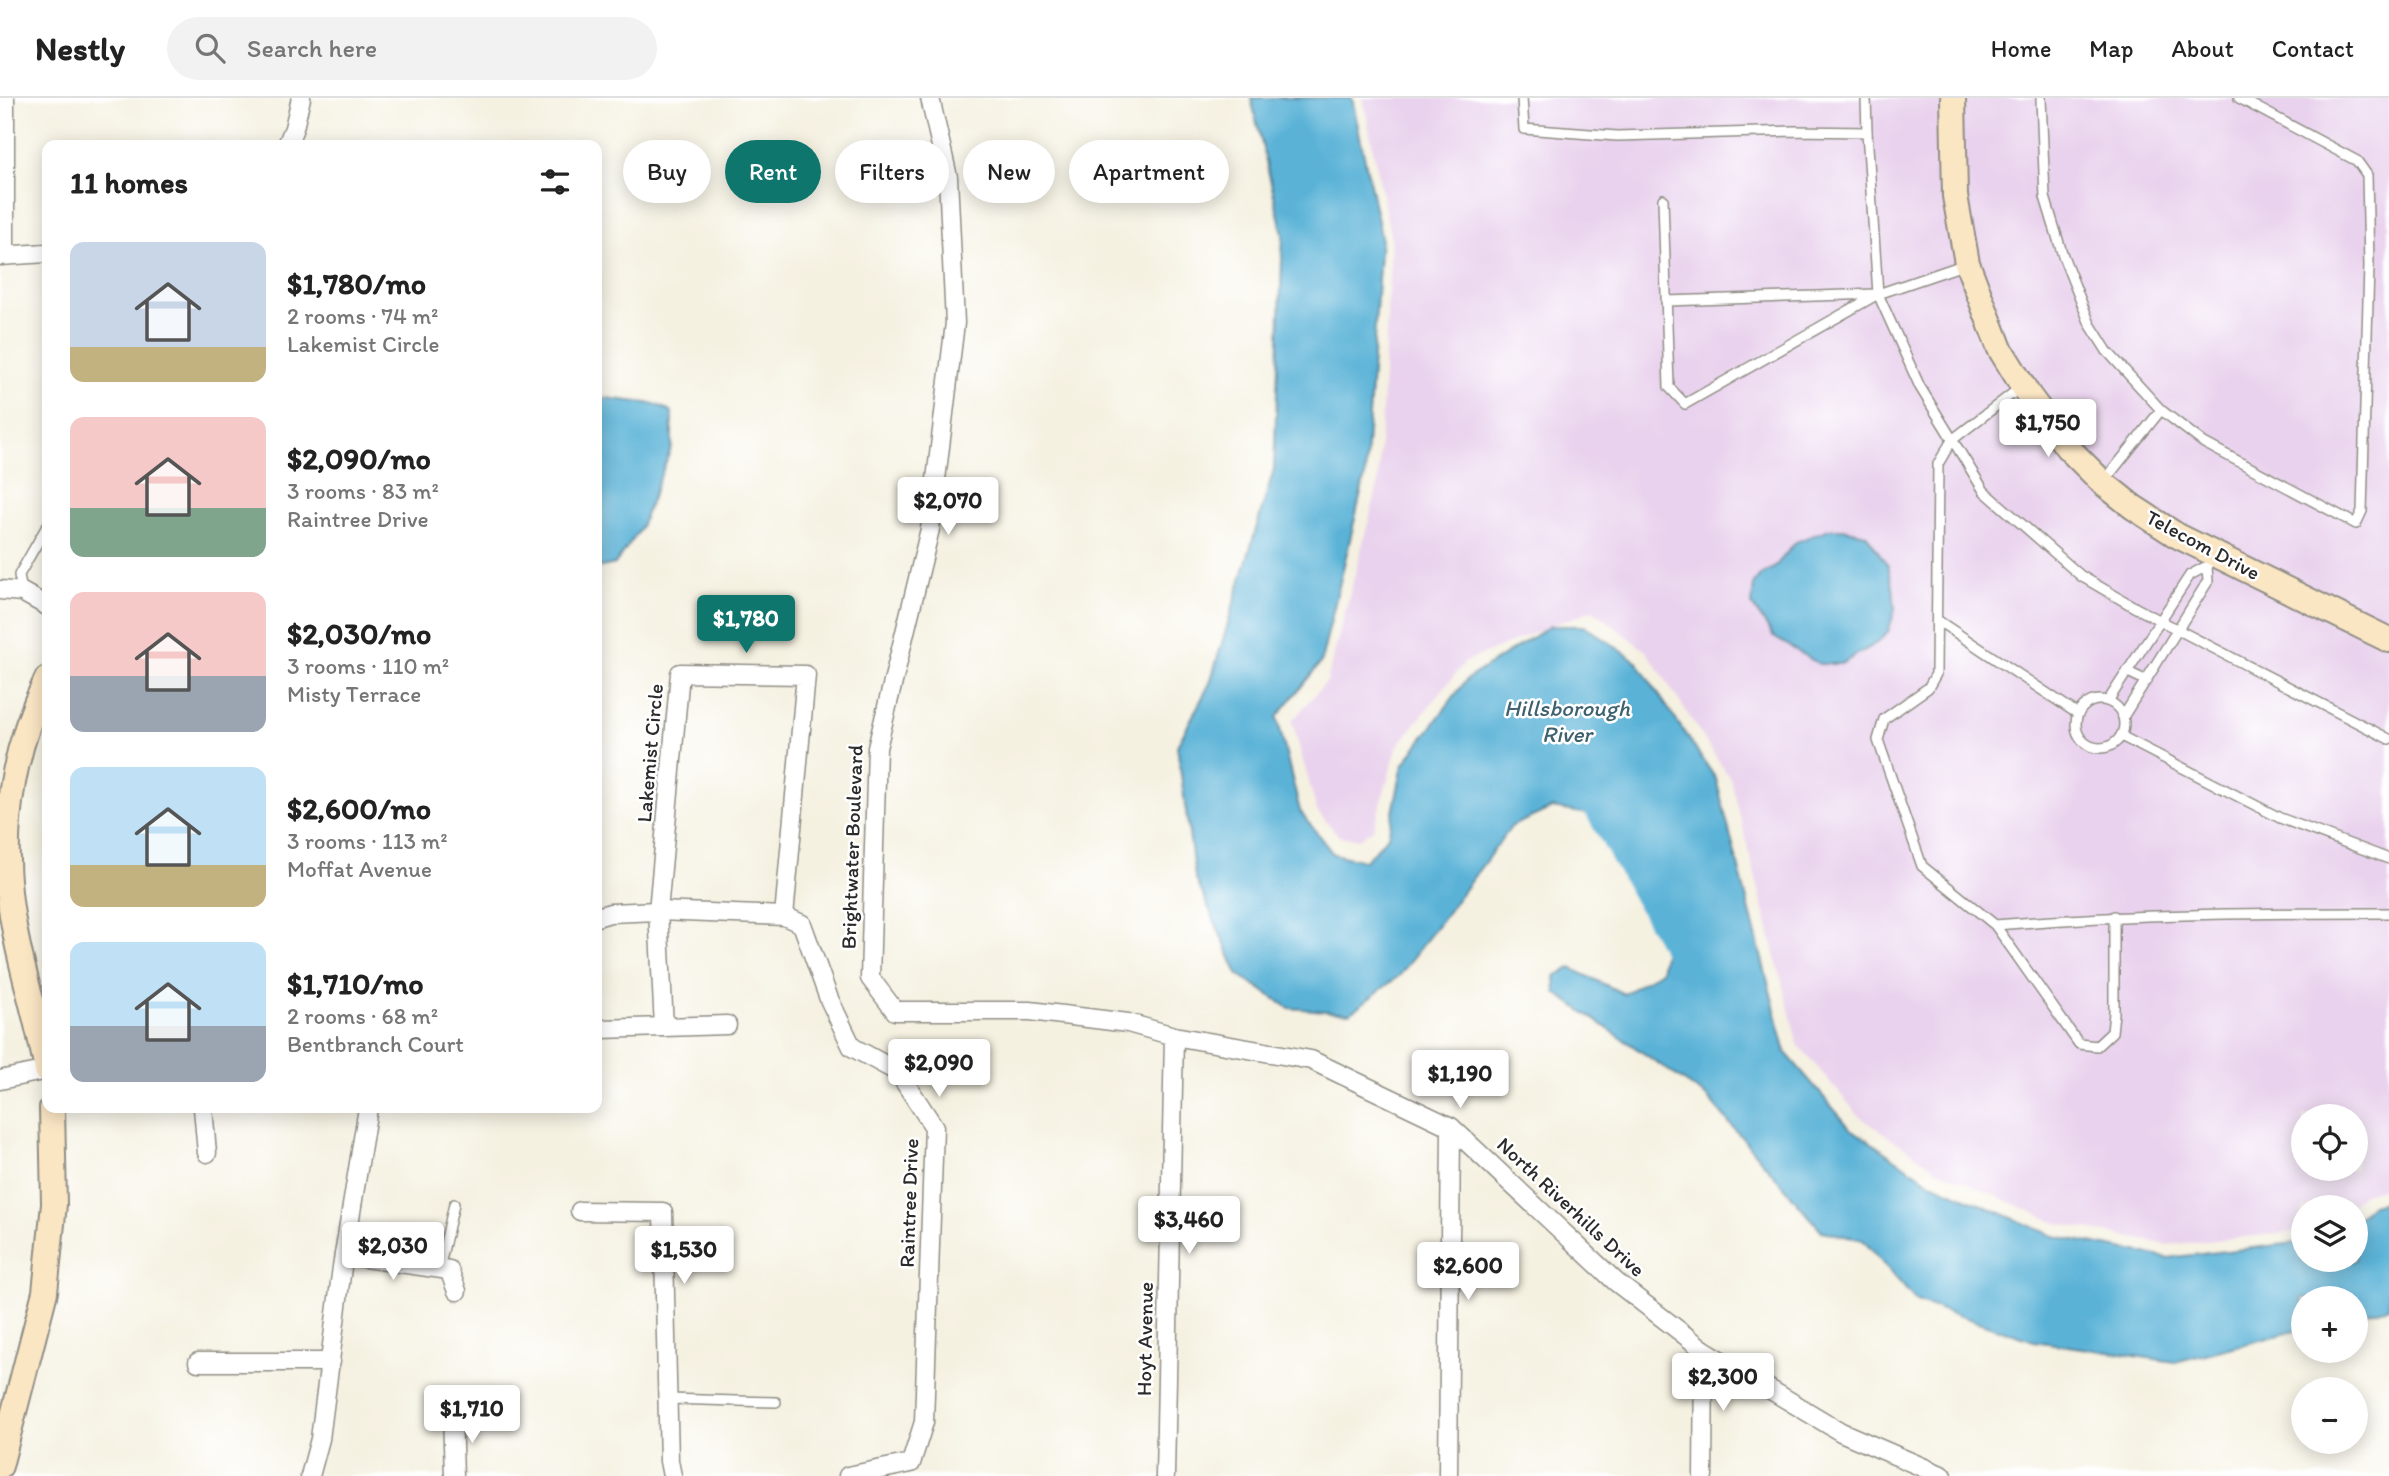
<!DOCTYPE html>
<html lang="en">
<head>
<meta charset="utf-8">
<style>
  body { margin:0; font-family:Itim,sans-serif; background:#f2f2f2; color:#222; height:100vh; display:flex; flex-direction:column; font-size:26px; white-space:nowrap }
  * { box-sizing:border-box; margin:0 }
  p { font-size:23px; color:#767676 }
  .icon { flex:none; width:38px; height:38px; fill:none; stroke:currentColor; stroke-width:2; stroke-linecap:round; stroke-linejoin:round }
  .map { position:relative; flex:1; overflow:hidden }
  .panel { position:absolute; left:42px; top:42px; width:560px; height:973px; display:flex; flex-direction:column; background:#fff; border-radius:14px; box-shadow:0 4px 18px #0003 }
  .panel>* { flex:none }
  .top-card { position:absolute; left:623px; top:42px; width:665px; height:63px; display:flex; gap:14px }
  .buttons { position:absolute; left:2291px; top:1006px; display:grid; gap:14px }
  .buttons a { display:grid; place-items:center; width:77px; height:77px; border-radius:50%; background:#fff; box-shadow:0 4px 18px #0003; font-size:35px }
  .price { position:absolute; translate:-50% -60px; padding:0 16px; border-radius:7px; background:#fff; color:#222; font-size:23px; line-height:46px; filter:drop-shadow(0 2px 4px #0008) }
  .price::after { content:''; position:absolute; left:50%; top:42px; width:21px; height:16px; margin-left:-10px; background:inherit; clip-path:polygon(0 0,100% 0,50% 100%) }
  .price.on { background:#0f766e; color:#fff }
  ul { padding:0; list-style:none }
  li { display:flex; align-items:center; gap:21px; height:175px; padding:0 28px }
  li span { display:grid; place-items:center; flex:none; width:196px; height:140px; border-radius:14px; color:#555 }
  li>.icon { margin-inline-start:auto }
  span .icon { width:84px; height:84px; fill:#fffc; stroke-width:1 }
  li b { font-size:30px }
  h2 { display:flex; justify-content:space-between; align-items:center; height:84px; padding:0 28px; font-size:30px }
  .pill { padding:0 24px; border-radius:32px; background:#fff; box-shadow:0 4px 18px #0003; font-size:24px; line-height:63px }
  .pill.on { background:#0f766e; color:#fff }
  header { display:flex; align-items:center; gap:42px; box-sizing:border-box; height:98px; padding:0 35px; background:#fff; border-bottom:2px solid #e0e0e0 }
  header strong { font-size:33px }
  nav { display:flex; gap:38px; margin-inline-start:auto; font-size:24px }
  .search { width:490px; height:63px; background:#f2f2f2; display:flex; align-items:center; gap:18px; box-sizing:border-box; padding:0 24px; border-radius:38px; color:#767676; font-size:26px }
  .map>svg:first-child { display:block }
  .built { fill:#e9d2ed; fill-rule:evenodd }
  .water { fill:#5ab2d7; stroke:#426e81; stroke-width:2 }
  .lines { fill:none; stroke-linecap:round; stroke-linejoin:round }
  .river { stroke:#5ab2d7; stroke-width:35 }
  .lane-casing { stroke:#908e86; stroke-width:12 }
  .street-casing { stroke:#908e86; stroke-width:21 }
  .secondary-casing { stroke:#908e86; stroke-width:28 }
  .lane { stroke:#fff; stroke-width:9 }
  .street { stroke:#fff; stroke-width:18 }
  .secondary { stroke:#fbe6c4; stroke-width:24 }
  .labels { text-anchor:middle; stroke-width:5; stroke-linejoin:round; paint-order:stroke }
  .street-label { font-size:21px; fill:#2b2b2b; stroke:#fff }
  .water-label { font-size:23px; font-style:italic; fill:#3e6170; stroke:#fff }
</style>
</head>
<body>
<header>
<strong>Nestly</strong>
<div class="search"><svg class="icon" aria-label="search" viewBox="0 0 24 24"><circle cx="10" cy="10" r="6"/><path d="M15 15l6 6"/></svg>Search here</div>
<nav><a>Home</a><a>Map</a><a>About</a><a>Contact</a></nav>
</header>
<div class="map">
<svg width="2389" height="1378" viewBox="0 0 2389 1378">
  <rect width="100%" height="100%" fill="#fff"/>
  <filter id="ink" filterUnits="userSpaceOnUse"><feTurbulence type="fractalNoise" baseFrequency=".0143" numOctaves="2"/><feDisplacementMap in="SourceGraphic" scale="14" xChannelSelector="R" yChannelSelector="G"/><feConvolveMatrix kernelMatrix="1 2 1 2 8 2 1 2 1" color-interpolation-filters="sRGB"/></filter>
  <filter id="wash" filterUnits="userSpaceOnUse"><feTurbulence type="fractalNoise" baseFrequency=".00686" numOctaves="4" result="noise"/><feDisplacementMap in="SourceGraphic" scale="28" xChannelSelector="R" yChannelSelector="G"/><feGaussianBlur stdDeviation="1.57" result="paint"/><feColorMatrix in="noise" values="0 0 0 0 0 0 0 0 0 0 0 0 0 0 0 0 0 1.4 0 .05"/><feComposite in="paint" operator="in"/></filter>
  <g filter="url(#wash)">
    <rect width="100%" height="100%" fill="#f5f1e1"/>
    <path class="built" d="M 1363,0 L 2389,0 L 2389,1089 L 2363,1096 L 2348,1109 L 2303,1110 L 2303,1133 L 2168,1147 L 2057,1125 L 1936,1071 L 1859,1018 L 1798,947 L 1731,682 L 1647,554 L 1593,512 L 1550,528 L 1465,564 L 1398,647 L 1373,731 L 1359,741 L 1339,738 L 1317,713 L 1292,623 L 1327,583 L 1378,387 L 1391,142 ZM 2303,1018 L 2356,1018 L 2356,1071 L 2303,1071 Z"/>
    <g class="water">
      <path d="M 1251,0 L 1352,0 L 1381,138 L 1365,378 L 1321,564 L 1277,619 L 1300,713 L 1333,756 L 1365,763 L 1388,738 L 1403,667 L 1467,581 L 1550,528 L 1585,528 L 1636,563 L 1716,681 L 1786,955 L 1850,1030 L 1931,1085 L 2054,1138 L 2167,1160 L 2303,1144 L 2303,1162 L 2356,1162 L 2356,1121 L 2371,1107 L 2389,1103 L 2389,1209 L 2356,1218 L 2356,1200 L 2303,1200 L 2303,1231 L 2175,1264 L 2034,1243 L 1916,1203 L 1863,1142 L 1822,1133 L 1707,999 L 1556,895 L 1555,878 L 1571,870 L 1624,896 L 1661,873 L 1667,839 L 1625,722 L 1552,710 L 1512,728 L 1400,877 L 1350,915 L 1289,910 L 1238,876 L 1195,779 L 1177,648 L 1210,585 L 1274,371 L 1283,136 Z"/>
      <path d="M 597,299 L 655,306 L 672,314 L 672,348 L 640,431 L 615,466 L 597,470 Z"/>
      <path d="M 1829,431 L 1843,431 L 1866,436 L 1888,468 L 1893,488 L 1895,512 L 1888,534 L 1878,544 L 1841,566 L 1819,566 L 1774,539 L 1752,507 L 1754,485 L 1762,476 L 1774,470 L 1796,444 Z"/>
    </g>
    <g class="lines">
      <path class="river" d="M 1571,694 L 1597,701 L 1678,845"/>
    </g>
  </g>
  <g filter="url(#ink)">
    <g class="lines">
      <g class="lane-casing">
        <g id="lane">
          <path d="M 1522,0 L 1524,31 L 1617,38 L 1794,33 L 1867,34 L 1878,196 L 1920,289 L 1984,393 L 2081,478 L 2136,510 L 2389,641"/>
          <path d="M 1866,0 L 1867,34"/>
          <path d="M 2041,0 L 2045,99 L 2063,158 L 2090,226 L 2107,253 L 2161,312 L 2105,382"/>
          <path d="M 1663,101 L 1669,289 L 1685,306 L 1878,196 L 1966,166"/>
          <path d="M 1666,203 L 1877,196"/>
          <path d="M 2021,289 L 1952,342 L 1938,366 L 1936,576 L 1928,590 L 1884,621 L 1878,642 L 1922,768 L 1995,827 C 2127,816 2257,815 2389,815"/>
          <path d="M 2161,312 L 2204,345 L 2356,426 L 2362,413 L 2369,168 L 2367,77 L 2357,63 L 2239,0"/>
          <path d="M 22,494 L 19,477 L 47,428"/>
          <path d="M 1937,522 L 2078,616"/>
          <path d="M 2128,574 L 2147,583"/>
          <circle cx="2100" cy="626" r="24"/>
          <path d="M 2108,603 L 2190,477 L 2207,468 L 2216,457"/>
          <path d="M 2123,619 L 2208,483 L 2207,468"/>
          <path d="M 2121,638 L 2280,720 L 2389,761"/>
          <path d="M 1995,827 L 2079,946 L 2097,948 L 2112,934 L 2114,915 L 2114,818"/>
          <path d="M 439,1171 L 454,1106"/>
          <path d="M 668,1301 L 776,1304"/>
        </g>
      </g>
      <g class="street-casing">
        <g id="street">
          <path d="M 930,0 L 948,79 L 955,225 L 930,431 L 877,650 L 870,880 L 895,913 L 1030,913 L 1128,925 L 1174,938 L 1311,962 L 1451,1029 L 1616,1184 L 1704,1252 L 1841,1334 L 1943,1378"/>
          <path d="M 287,47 L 294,30 L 301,0"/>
          <path d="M 5,157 L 5,0"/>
          <path d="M 0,158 L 47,155"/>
          <path d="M 0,492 L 22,494 L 47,508"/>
          <path d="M 597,819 L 610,815 L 658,813 L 784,818 L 802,826 L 829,901 L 852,949 L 898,974 L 934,1029 L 924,1324 L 911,1365 L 848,1378"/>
          <path d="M 664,929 L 658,813 L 680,575 L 806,577 L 784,818"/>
          <path d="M 601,931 L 727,927"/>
          <path d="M 0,982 L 47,972"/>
          <path d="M 203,1010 L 207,1055"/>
          <path d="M 580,1113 L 663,1114 L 669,1363 L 672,1378"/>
          <path d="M 344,1157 L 449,1172 L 457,1193"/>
          <path d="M 198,1264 L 331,1264"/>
          <path d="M 452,1316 L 454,1378"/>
          <path d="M 310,1378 L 320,1341 L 342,1169 L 368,1010"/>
          <path d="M 1165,1378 L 1174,938"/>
          <path d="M 1448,1378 L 1451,1029"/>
          <path d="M 1703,1378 L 1704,1252"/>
        </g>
      </g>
      <g class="secondary-casing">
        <g id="secondary">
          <path d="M 1953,0 L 1955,98 L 1967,165 L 2000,251 L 2029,298 L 2067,349 L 2103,385 L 2133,409 L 2176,437 L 2389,542"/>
          <path d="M 47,581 C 15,646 1,721 9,794 C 15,854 36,912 47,972"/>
          <path d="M 0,1368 L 45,1194 L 54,1106 L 52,1010"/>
        </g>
      </g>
      <use href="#lane" class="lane"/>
      <use href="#street" class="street"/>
      <use href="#secondary" class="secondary"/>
    </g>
  </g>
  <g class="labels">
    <g class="street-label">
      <text transform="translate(2203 447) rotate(28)" y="7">Telecom Drive</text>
      <text transform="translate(650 655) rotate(-85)" y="7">Lakemist Circle</text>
      <text transform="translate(852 749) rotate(-88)" y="7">Brightwater Boulevard</text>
      <text transform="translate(909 1105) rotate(-88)" y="7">Raintree Drive</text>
      <text transform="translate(1571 1109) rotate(43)" y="7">North Riverhills Drive</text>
      <text transform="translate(1145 1241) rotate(-89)" y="7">Hoyt Avenue</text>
    </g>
    <g class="water-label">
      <text x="1567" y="618">Hillsborough<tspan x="1567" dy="26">River</tspan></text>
    </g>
  </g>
</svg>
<div class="buttons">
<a><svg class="icon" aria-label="locate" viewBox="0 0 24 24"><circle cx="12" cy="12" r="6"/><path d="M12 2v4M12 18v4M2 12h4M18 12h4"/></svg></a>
<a><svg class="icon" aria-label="layers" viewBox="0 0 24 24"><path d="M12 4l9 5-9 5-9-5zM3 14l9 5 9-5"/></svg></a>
<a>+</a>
<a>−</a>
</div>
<b class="price" style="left:2048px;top:361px">$1,750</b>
<b class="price" style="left:948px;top:439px">$2,070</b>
<b class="price on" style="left:746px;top:557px">$1,780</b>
<b class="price" style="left:939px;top:1001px">$2,090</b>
<b class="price" style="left:1460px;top:1012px">$1,190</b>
<b class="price" style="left:1189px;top:1158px">$3,460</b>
<b class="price" style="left:393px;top:1184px">$2,030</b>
<b class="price" style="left:684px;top:1188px">$1,530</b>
<b class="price" style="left:1468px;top:1204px">$2,600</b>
<b class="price" style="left:1723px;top:1315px">$2,300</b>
<b class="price" style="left:472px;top:1347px">$1,710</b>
<div class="top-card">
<a class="pill">Buy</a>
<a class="pill on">Rent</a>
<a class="pill">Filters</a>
<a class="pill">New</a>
<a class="pill">Apartment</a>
</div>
<section class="panel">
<h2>11 homes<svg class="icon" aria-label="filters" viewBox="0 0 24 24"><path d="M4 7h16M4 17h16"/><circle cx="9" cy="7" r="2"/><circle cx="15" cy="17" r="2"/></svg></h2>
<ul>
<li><span style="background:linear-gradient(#c9d6e8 75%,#c2b280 0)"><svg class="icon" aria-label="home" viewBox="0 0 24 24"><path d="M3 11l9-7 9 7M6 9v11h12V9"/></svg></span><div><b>$1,780/mo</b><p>2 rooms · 74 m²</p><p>Lakemist Circle</p></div></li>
<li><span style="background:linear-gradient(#f6c9c9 65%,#7fa58c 0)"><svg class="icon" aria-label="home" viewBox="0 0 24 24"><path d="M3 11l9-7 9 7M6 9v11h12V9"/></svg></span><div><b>$2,090/mo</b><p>3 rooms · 83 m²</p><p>Raintree Drive</p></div></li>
<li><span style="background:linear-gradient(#f6c9c9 60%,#9aa5b1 0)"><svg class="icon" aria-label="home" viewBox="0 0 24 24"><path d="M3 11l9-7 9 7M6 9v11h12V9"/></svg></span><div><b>$2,030/mo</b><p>3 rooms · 110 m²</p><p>Misty Terrace</p></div></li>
<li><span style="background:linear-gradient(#bfe0f5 70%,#c2b280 0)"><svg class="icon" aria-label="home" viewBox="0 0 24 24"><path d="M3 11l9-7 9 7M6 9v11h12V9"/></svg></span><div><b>$2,600/mo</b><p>3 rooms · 113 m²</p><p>Moffat Avenue</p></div></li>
<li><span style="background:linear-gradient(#bfe0f5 60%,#9aa5b1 0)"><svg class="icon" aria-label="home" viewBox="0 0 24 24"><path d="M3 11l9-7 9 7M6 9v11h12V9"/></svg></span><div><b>$1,710/mo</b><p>2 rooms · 68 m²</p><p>Bentbranch Court</p></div></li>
</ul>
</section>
</div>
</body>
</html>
